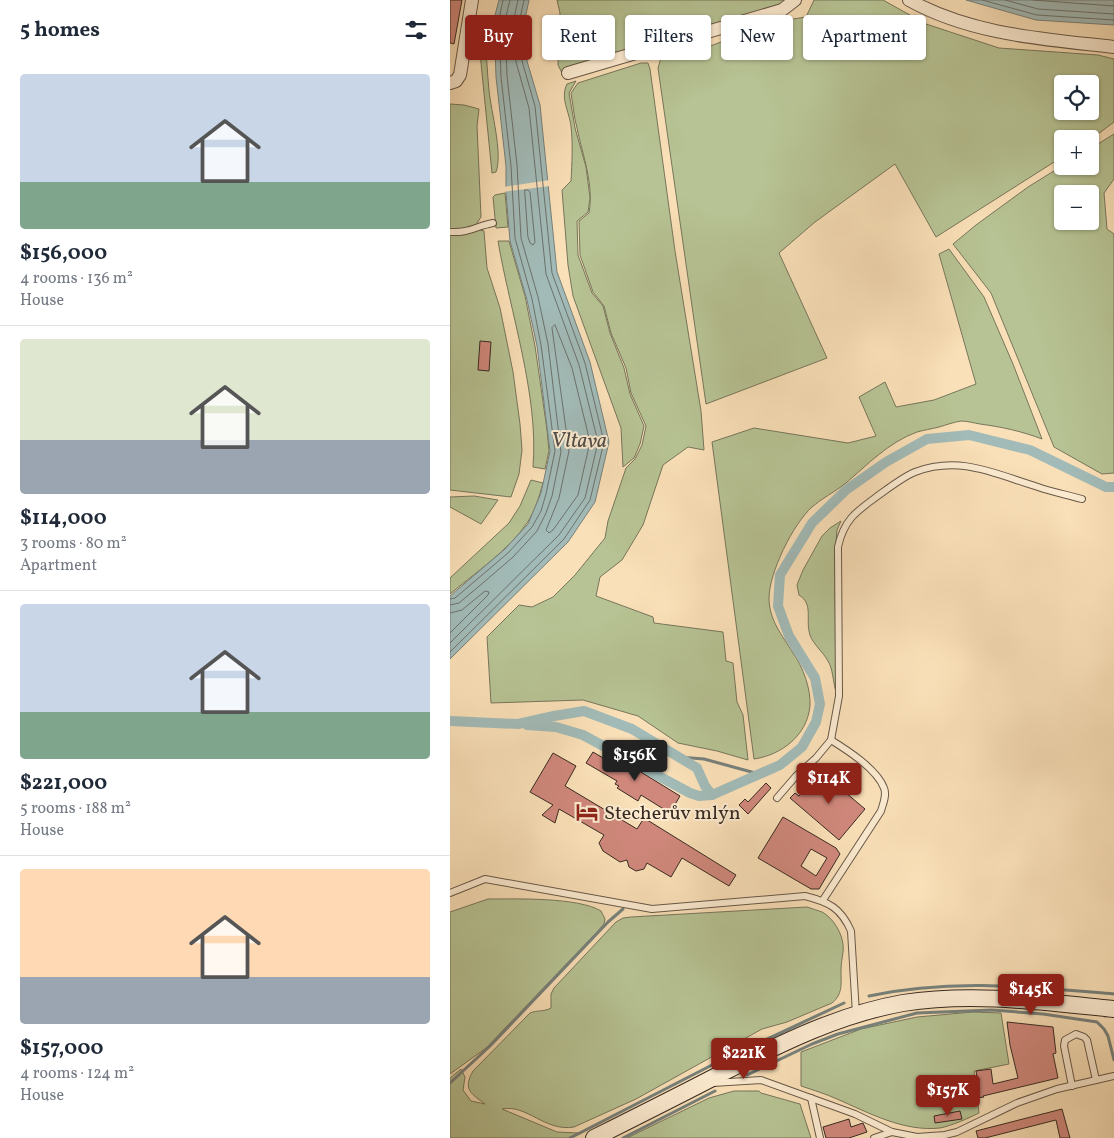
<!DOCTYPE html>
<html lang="en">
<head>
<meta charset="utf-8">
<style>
  body { margin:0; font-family:Vollkorn,serif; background:#f6f6f7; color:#1f2937; height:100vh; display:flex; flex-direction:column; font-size:19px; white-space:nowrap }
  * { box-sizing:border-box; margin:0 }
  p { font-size:16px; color:#747a83 }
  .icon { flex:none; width:28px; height:28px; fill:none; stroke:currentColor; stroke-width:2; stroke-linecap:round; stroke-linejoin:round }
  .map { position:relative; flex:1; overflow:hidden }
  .panel { display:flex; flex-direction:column; background:#fff; width:450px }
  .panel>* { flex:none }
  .hud { position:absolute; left:15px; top:15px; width:475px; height:45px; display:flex; gap:10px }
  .tools { position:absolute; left:604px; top:75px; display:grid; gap:10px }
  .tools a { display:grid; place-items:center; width:45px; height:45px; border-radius:5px; background:#fff; box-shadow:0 1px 4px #0004; font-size:25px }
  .price { position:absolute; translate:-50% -42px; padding:0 11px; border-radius:5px; background:#8f2418; color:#fff; font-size:16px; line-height:32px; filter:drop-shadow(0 1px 2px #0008) }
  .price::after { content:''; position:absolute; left:50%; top:30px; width:15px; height:11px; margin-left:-8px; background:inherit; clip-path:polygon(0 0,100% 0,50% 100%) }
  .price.current { background:#222; color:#fff }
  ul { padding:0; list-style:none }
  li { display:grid; align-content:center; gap:10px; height:265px; padding:0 20px }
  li+li { border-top:1px solid #e0e1e3 }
  li span { display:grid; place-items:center; height:155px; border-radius:5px; color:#555 }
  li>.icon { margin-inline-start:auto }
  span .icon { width:90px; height:90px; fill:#fffc; stroke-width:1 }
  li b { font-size:21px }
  h2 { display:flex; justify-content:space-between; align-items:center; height:60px; padding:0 20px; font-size:21px }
  .tag { padding:0 18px; border-radius:5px; background:#fff; box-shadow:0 1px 4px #0004; font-size:18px; line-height:45px }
  .tag.current { background:#8f2418; color:#fff }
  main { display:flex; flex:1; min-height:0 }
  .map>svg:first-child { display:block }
  .green { fill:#b7c394; stroke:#77765b; fill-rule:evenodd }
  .water { fill:#a2bbb8; stroke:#77817c }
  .pier { fill:#fae0b8 }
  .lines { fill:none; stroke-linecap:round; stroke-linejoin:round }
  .shore { stroke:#6c726d; stroke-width:1 }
  .stream { stroke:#77817c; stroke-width:3 }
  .canal { stroke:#a2bbb8; stroke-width:10 }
  .building { fill:#d0887c; stroke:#372a22; fill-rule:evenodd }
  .lane-casing { stroke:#685848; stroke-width:8 }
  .street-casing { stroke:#685848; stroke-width:14 }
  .secondary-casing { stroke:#372a22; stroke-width:18 }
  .lane { stroke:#fcebd1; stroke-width:6 }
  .street { stroke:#fcebd1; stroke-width:12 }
  .secondary { stroke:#fcebd1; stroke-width:16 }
  .labels { text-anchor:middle; stroke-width:4; stroke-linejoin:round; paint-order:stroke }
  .poi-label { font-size:20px; fill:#372a22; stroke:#fcebd1; text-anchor:start }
  .water-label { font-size:21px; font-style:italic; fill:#524e48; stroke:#fcebd1 }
</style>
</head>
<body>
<main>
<section class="panel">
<h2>5 homes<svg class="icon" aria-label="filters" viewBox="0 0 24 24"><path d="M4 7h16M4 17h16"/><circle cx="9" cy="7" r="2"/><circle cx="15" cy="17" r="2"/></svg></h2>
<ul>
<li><span style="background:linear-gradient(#c9d6e8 70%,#7fa58c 0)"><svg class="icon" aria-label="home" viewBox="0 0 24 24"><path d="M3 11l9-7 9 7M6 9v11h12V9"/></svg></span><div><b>$156,000</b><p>4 rooms · 136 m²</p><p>House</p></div></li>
<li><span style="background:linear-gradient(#dfe7d0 65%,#9aa5b1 0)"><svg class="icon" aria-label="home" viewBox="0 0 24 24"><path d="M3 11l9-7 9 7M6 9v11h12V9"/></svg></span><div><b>$114,000</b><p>3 rooms · 80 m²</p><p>Apartment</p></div></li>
<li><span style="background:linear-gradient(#c9d6e8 70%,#7fa58c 0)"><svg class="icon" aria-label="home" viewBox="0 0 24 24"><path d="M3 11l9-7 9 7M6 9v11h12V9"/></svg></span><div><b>$221,000</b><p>5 rooms · 188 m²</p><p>House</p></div></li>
<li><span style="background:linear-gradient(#ffd9b3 70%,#9aa5b1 0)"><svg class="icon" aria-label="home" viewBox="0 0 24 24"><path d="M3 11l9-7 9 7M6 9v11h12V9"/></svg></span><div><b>$157,000</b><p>4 rooms · 124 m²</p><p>House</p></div></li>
</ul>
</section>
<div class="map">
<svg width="664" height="1138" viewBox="0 0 664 1138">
  <rect width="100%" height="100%" fill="#fae0b8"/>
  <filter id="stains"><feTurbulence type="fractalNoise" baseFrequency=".004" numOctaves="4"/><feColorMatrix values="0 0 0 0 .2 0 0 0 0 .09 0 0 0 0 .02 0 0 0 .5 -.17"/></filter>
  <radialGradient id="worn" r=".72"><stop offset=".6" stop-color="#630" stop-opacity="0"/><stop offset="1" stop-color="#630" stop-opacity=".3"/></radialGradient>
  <g class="green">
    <path d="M 107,0 L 339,0 L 331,6 L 124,66 L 112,73 L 108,65 L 110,13 Z"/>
    <path d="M 364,0 L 433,0 L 476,24 L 549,48 L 648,55 L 664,59 L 664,122 L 640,140 L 640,139 L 612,139 L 612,157 L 486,237 L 445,164 L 365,222 L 329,253 L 377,358 L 256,404 L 208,68 L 211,58 C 228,54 246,50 263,45 C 293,34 323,21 356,17 ZM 612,84 L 640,84 L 640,111 L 612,111 Z"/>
    <path d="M 34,35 C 37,54 37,72 39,90 C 41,112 53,153 46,172 L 42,173 L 29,43 L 30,38 Z"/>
    <path d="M 191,63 L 198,63 L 200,69 L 225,251 L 251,411 L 254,450 L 238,447 L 213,465 L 193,525 L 172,560 L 150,577 L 146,596 L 203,617 L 204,623 L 273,632 L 276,661 L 283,663 L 287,702 L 293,715 L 298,760 L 267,751 L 228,743 L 188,716 L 133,700 L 41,703 L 37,637 L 69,605 L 82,607 L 103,597 L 125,575 L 155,538 L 158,521 L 176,468 L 185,459 L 192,445 L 196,426 L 181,393 L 176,368 L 161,333 L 154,306 L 143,292 L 130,255 L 129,221 L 139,213 C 144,184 133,157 127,128 C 124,117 123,105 121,93 L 128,83 Z"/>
    <path d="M 126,81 L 119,93 L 125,128 L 136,167 L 140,198 L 138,212 L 127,221 L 128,255 L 142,293 L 153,306 L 160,333 L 174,368 L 180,394 L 194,426 L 190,444 L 184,458 L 173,467 L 171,428 L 123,296 L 118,265 L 112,190 L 121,181 C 122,163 123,144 121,126 C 119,111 110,98 117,84 Z"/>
    <path d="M 0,104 L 14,105 L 29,109 L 27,126 L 31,217 L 27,223 L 30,230 L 34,231 L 37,268 L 50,308 L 63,372 L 70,424 L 72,450 L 69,474 L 61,497 L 0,490 Z"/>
    <path d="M 664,134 L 664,179 L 654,193 L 657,229 L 664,234 L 664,473 L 652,474 L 604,447 L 541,293 L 503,244 L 526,225 L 578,187 L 612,166 L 640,166 L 640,149 ZM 612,194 L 640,194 L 640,221 L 612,221 Z"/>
    <path d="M 55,193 L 58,227 L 46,228 L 43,197 L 45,195 Z"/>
    <path d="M 48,241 L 59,241 L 75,296 L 85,346 L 97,430 L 99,451 L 95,469 L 83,467 C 89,396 60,312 48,241 Z"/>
    <path d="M 499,249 L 534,297 L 563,364 L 592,439 C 571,431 552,427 530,424 C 524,423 517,421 511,421 C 504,422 496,425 489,427 C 481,429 474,430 467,432 C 439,442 417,465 396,483 C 385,492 372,498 362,507 C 343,524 319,573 319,598 C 319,620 332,635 343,653 C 353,667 361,689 360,706 C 357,736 331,755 304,759 L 262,442 L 304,428 L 398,443 L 426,436 L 409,397 L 435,382 L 446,407 L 484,400 L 526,384 L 489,254 Z"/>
    <path d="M 81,480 L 93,483 C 89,497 85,511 77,523 C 58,551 26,572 0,594 L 0,578 L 59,523 L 70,506 Z"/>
    <path d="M 24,496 L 48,500 L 31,524 L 0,507 L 0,497 Z"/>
    <path d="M 391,521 L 387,530 L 385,555 L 386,692 C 383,682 383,669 378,661 C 373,652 363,644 360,635 C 355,620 364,604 349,595 L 347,585 L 353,570 L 372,536 L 380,528 Z"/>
    <path d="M 38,899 C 66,899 128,897 151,911 L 155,919 L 154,924 L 147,932 L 36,1048 L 0,1074 L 0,912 Z"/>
    <path d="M 357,907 C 362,909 367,910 372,912 C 385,919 395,938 393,952 C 392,959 391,964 391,971 C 391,984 393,994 382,1003 L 337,1022 L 312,1029 L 186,1099 L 124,1127 C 95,1132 77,1104 52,1109 L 107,1132 L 128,1133 L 118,1138 L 0,1138 L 0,1078 L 11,1069 L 15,1077 L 13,1090 L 21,1101 L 35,1104 C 22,1094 12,1090 23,1071 L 80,1013 C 87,1010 94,1012 101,1008 L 101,994 L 104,988 L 166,922 L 173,918 L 181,917 Z"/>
    <path d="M 523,1012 L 551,1013 L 559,1064 L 524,1071 L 529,1113 C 519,1118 501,1126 490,1128 C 454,1132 419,1113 387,1099 C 376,1094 363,1090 351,1086 L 351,1052 L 411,1029 L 467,1017 Z"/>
    <path d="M 284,1091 L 309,1091 L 311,1093 L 350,1104 L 361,1138 L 177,1138 L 259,1098 Z"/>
  </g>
  <g class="water">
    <path d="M 49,0 L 79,0 L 74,24 L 77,61 L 90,105 L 107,272 L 140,362 L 159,442 L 145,502 L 118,542 L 0,659 L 0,596 L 55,549 L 78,524 L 91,493 L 100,451 L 87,346 L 77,300 L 60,241 L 56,193 L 56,166 L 46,77 L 44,19 Z"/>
    <path d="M 516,0 L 664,0 L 664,25 L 586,20 Z"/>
  </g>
  <path class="pier" d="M 100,180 L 100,186 L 53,192 L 53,187 Z"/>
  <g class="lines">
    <g class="shore">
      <path d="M 532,0 L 587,15 L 664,20"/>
      <path d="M 555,0 L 588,9 L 664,14"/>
      <path d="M 583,0 L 664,6"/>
      <path d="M 75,190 L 78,190 L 80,192 L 85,242 L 83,245 L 80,243 L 78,237 Z"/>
      <path d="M 105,325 L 122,368 L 140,442 L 128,495 L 103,530 L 99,533 L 96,530 L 109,498 L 119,451 L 102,328 Z"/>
      <path d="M 0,599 L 5,598 L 58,553 L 82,527 L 91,511 L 96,494 L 105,451 L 91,345 L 82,299 L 65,238 L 61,166 L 51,77 L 49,19 L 53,0"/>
      <path d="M 0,605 L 9,603 L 34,582 L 63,557 L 87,531 L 96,513 L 102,496 L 111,452 L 98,344 L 88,297 L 71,238 L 67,165 L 57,76 L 55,20 L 60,0"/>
      <path d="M 0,613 L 12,610 L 35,591 L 39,592 L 38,595 L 0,633"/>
      <path d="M 0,643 L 109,535 L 135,498 L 148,442 L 129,365 L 96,274 L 79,108 L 66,62 L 63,23 L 68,0"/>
      <path d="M 0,652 L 114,539 L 140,500 L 154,442 L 135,363 L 102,273 L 85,106 L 72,61 L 69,23 L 74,0"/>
    </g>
    <g class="stream">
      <path d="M 229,757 L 254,759 L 309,774"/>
      <path d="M 419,996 C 502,978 581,987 664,994"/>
      <path d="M 297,1075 L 362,1044 L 388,1034 L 467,1013 L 542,1010 L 593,1014 L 647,1022 L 654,1029 L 658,1036 L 664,1060"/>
      <path d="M 0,1083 L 40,1046 L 158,922 L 173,909"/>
      <path d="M 120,1138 L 262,1065 L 394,1003"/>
      <path d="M 173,1138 L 265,1091"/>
    </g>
    <g class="canal">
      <path d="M 0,721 L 68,724 L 104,716 L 134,711 L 182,729 L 247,768 L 255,786 L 262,795 L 330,765 L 352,747 L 366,722 L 370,704 L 365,678 L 339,636 L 328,606 L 330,575 L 362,523 L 396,490 L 436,462 L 477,439 L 519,435 L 580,450 L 656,487 L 664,487"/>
      <path d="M 77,725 L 106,727 L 133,735 L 240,793 L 249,796 L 262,795"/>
    </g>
  </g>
  <g class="building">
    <path d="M 0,0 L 12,0 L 4,44 L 0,43 Z"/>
    <path d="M 30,341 L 41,342 L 39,371 L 28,370 Z"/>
    <path d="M 143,752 L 160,762 L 163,755 L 230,796 L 220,813 L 191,795 L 188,801 L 167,788 L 169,786 L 165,784 L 167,781 L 136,763 Z"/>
    <path d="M 103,753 L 126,766 L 115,786 L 187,829 L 194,818 L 286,875 L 279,886 L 232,858 L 221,877 L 197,863 L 194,869 L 186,871 L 179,867 L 177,860 L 170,862 L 153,851 L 149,843 L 154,835 L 109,809 L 105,823 L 92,815 L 103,805 L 80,792 Z"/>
    <path d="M 370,771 L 415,809 L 389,840 L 340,798 L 345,793 L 349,796 Z"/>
    <path d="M 316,783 L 321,788 L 298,814 L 289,805 L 295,799 L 298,802 Z"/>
    <path d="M 333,817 L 386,848 L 390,854 L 369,889 L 361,889 L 308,858 ZM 361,849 L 377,858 L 366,876 L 351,866 Z"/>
    <path d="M 557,1022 L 603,1027 L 606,1053 L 603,1054 L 608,1078 L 533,1096 L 534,1097 L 511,1100 L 509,1091 L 529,1089 L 526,1071 L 541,1069 L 543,1084 L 568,1078 L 560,1045 Z"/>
    <path d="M 612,1109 L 620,1138 L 610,1138 L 606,1120 L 535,1138 L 528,1138 L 526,1131 Z"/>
    <path d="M 510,1111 L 512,1119 L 485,1123 L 484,1116 Z"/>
    <path d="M 399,1119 L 401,1127 L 413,1123 L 417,1132 L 399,1138 L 376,1138 L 373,1127 Z"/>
  </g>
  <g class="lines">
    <g class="lane-casing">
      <g id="lane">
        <path d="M 0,232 C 20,233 26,226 43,223"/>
        <path d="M 327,798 L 346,776 L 366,758 L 381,740 L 389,696 L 388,547 C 394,519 407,511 429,495 C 440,487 453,477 465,472 C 510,455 545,474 588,487 C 602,492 618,495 632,499"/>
        <path d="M 0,893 L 35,879 L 202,909 L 355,896 C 379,902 391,908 401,931 L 406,1014"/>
        <path d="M 373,900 L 431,811 C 433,804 437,795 434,788 C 427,769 397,750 381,740"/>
        <path d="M 263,1083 L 311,1080 L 405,1114 L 442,1132 L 467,1137 L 495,1135 L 507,1132 L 567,1103 L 607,1089 L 664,1076"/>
        <path d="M 622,1086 L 614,1046 L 615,1040 L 626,1034 L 634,1037 L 637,1040 L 646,1080"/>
        <path d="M 361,1098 L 370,1138"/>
        <path d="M 424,1138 L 442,1132"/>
      </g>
    </g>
    <g class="street-casing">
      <g id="street">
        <path d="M 459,0 C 522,35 594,39 664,47"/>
        <path d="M 118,73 L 332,10 L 345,0"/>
        <path d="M 0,83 L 6,81 L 10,75 L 22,0"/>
      </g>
    </g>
    <g class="secondary-casing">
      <path id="secondary" d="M 144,1138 C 188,1116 232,1094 276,1071 C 332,1043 390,1014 453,1003 C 523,992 594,1002 664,1009"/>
    </g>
    <use href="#lane" class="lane"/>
    <use href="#street" class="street"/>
    <use href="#secondary" class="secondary"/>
  </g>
  <defs>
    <g id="hotel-bare" transform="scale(1.725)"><path d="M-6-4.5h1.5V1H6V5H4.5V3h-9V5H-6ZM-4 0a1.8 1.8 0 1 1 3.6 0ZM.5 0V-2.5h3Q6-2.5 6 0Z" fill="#8f2418" stroke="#fcebd1" stroke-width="2.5" paint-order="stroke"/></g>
  </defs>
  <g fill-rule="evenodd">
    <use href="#hotel-bare" x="137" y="812"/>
  </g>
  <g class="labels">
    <g class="poi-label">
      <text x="154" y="819">Stecherův mlýn</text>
    </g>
    <g class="water-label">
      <text x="129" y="447">Vltava</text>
    </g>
  </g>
  <rect width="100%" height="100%" filter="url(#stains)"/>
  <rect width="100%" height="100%" fill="url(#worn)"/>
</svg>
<div class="tools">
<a><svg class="icon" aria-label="locate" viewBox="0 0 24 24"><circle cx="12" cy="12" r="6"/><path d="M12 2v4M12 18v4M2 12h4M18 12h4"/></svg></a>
<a>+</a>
<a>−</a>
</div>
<b class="price current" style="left:185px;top:782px">$156K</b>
<b class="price" style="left:379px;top:805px">$114K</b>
<b class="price" style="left:581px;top:1016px">$145K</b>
<b class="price" style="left:294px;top:1080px">$221K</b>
<b class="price" style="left:498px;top:1117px">$157K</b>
<div class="hud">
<a class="tag current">Buy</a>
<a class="tag">Rent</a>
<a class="tag">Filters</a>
<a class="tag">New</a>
<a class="tag">Apartment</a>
</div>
</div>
</main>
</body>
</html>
